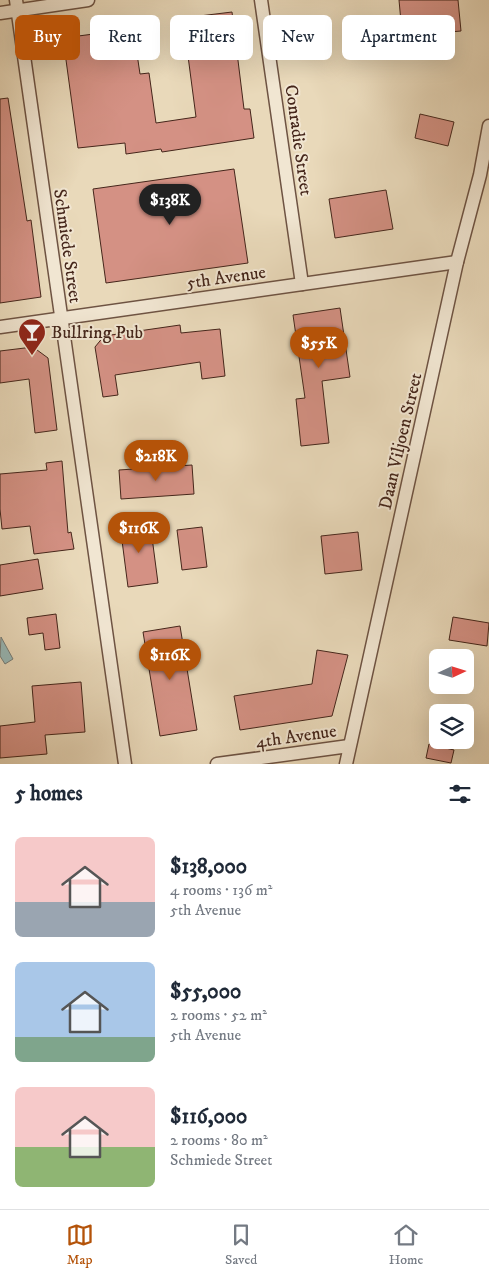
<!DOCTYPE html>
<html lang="en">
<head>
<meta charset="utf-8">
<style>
  body { margin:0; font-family:"IM FELL DW Pica",serif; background:#f6f6f7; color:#1f2937; height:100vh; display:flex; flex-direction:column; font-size:19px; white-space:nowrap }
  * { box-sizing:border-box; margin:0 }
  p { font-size:16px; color:#747a83 }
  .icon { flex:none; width:28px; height:28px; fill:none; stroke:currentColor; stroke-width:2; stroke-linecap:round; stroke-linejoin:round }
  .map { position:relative; height:764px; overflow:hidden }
  .panel { display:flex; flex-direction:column; background:#fff; flex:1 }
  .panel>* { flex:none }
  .banner { position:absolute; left:15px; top:15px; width:460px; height:45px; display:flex; gap:10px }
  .needle { width:32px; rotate:86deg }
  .buttons { position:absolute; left:429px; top:649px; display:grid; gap:10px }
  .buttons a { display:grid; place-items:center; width:45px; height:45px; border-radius:8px; background:#fff; box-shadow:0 5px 20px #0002; font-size:25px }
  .price { position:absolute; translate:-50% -42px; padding:0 11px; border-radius:18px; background:#b45309; color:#fff; font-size:16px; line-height:32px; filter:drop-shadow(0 1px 2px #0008) }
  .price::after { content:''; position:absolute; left:50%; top:30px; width:15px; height:11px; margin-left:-8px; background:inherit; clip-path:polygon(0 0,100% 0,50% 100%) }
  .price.on { background:#222; color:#fff }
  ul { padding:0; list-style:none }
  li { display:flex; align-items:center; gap:15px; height:125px; padding:0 15px }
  li span { display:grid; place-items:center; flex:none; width:140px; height:100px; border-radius:8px; color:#555 }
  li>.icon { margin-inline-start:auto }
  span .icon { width:60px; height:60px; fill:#fffc; stroke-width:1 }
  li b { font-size:21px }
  h2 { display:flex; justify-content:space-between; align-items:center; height:60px; padding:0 15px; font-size:21px }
  .pill { padding:0 18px; border-radius:8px; background:#fff; box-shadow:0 5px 20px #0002; font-size:18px; line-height:45px }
  .pill.on { background:#b45309; color:#fff }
  .dock { display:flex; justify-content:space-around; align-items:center; height:70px; border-top:1px solid #e0e1e3; background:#fff; font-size:14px; color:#747a83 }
  .dock a { display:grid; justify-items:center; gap:2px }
  .dock .on { color:#b45309 }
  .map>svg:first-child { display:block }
  .water { fill:#99b9b7; stroke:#777e79 }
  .building { fill:#d49184; stroke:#45261b }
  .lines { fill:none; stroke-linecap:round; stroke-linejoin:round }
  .street-casing { stroke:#6e5343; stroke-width:15 }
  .street { stroke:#f1e6d2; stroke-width:12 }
  .labels { text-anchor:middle; stroke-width:4; stroke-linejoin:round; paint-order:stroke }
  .street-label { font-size:18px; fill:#45261b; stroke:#f1e6d2 }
  .poi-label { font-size:18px; fill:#45261b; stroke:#f1e6d2; text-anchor:start }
</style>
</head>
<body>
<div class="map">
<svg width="489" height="764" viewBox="0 0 489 764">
  <rect width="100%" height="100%" fill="#e9d9ba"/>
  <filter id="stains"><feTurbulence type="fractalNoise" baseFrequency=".004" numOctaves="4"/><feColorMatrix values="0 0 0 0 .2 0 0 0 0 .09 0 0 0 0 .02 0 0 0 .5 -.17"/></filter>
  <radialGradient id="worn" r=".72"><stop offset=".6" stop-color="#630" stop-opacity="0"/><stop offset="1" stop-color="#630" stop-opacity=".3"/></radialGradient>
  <path class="water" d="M 1,637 L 13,659 L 5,664 L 0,656 Z"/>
  <g class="building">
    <path d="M 399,0 L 458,0 L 461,31 L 438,33 L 437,18 L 401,22 Z"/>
    <path d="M 232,12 L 244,109 L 250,109 L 254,138 L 162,152 L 161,149 L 126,154 L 125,143 L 78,148 L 63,38 L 109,32 L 108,30 L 133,27 L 140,74 L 149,73 L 156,123 L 196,117 L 183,18 Z"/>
    <path d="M 8,98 L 27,221 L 31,220 L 41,297 L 0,303 L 0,99 Z"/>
    <path d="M 420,114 L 454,122 L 448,146 L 415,138 Z"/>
    <path d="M 234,169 L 248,263 L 106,283 L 93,189 Z"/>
    <path d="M 386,190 L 393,229 L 335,238 L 329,199 Z"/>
    <path d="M 340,308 L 350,377 L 322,381 L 329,443 L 301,446 L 296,399 L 305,398 L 293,315 Z"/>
    <path d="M 180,325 L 181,333 L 220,329 L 225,376 L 202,379 L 200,362 L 115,375 L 118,395 L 103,397 L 95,347 L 104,336 Z"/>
    <path d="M 33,347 L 48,358 L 57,430 L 35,433 L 29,379 L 0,383 L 0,351 Z"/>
    <path d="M 62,461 L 68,533 L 71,532 L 74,549 L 34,554 L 30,526 L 2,529 L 0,509 L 0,474 L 47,470 L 46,463 Z"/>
    <path d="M 192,465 L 194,494 L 121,499 L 119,470 Z"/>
    <path d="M 150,522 L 158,583 L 128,587 L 120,525 Z"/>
    <path d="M 202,527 L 207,567 L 182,570 L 177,530 Z"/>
    <path d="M 358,532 L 362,570 L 325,574 L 321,536 Z"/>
    <path d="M 38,559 L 43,589 L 0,596 L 0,565 Z"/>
    <path d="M 56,614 L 60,648 L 45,650 L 43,633 L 29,635 L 27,618 Z"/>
    <path d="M 453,617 L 489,623 L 487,646 L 449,640 Z"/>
    <path d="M 180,626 L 197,730 L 160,736 L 143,632 Z"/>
    <path d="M 317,650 L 348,655 L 332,716 L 240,730 L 234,696 L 312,684 Z"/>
    <path d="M 81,682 L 85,732 L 45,735 L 47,754 L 0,758 L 0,726 L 35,722 L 32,686 Z"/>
    <path d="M 429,744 L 454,750 L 451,763 L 426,758 Z"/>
  </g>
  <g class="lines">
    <g class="street-casing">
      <g id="street">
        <path d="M 16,0 L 125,764"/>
        <path d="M 261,0 L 302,284"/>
        <path d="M 0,13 L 88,0"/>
        <path d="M 0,327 L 457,262"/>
        <path d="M 217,764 L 349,746"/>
        <path d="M 346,764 L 457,262 L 480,175 L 489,126"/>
      </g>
    </g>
    <use href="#street" class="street"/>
  </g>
  <defs>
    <g id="bar-pin" transform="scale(1.4375)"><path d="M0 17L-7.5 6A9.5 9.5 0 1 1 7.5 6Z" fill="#8f2418" stroke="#f1e6d2"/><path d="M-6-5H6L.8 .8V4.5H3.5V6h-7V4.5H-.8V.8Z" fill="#fff"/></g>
  </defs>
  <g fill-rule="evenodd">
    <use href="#bar-pin" x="32" y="332"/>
  </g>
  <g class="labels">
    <g class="street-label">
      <text transform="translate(299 140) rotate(82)" y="6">Conradie Street</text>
      <text transform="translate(68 246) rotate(82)" y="6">Schmiede Street</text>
      <text transform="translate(226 277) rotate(-8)" y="6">5th Avenue</text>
      <text transform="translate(400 441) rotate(-77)" y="6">Daan Viljoen Street</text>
      <text transform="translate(296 736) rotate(-8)" y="6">4th Avenue</text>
    </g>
    <g class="poi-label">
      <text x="51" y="338">Bullring Pub</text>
    </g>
  </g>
  <rect width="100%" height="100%" filter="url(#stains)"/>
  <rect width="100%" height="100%" fill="url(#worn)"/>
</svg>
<div class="buttons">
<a><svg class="needle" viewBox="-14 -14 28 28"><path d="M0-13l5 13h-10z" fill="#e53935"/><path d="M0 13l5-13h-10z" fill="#747a83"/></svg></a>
<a><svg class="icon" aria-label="layers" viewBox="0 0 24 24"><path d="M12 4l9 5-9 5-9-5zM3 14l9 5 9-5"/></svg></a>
</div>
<b class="price on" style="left:170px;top:226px">$138K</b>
<b class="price" style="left:319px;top:369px">$55K</b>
<b class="price" style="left:156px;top:482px">$218K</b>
<b class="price" style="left:139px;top:554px">$116K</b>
<b class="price" style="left:170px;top:681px">$116K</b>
<div class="banner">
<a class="pill on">Buy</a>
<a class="pill">Rent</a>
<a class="pill">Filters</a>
<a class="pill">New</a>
<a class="pill">Apartment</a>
</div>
</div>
<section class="panel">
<h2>5 homes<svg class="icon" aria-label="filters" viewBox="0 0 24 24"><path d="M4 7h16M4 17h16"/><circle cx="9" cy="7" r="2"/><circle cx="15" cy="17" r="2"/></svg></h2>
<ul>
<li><span style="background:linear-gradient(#f6c9c9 65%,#9aa5b1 0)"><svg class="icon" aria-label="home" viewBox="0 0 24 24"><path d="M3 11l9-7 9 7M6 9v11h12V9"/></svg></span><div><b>$138,000</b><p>4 rooms · 136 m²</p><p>5th Avenue</p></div></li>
<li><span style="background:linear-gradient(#a9c7e8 75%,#7fa58c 0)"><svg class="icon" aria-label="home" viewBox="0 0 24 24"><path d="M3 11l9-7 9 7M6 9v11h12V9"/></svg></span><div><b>$55,000</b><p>2 rooms · 52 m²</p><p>5th Avenue</p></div></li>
<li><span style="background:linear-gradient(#f6c9c9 60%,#8fb573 0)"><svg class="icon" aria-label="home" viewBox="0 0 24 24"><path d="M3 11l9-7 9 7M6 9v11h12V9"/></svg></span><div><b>$116,000</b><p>2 rooms · 80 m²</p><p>Schmiede Street</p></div></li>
</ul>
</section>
<nav class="dock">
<a class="on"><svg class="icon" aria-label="map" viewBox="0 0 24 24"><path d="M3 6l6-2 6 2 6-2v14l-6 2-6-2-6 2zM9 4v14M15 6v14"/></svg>Map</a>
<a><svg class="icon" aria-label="saved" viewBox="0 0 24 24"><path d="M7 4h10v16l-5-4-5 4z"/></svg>Saved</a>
<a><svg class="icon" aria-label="home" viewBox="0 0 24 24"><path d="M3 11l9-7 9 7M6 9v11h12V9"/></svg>Home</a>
</nav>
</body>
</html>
